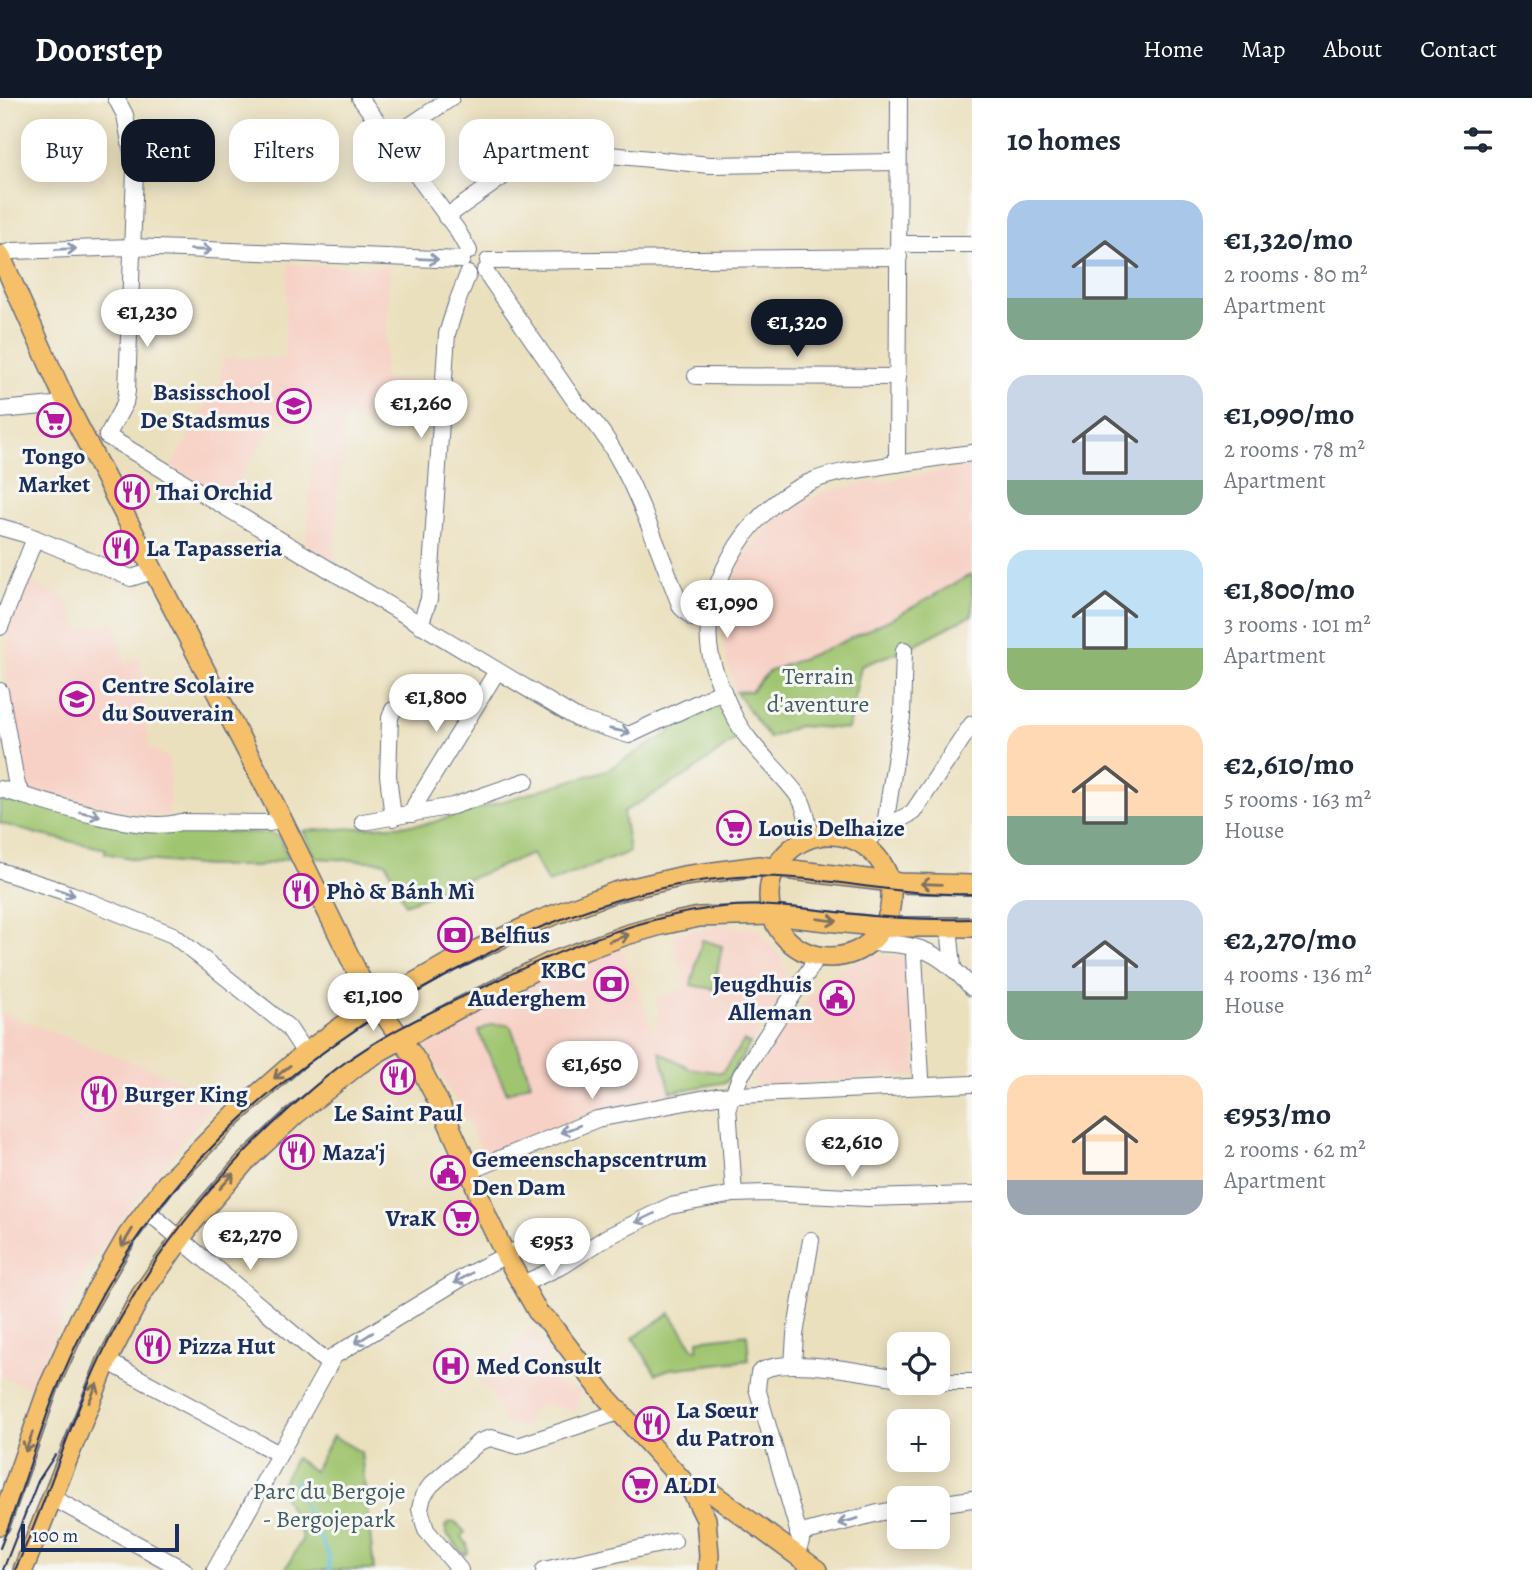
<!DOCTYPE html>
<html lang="en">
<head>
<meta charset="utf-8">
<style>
  body { margin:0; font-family:Alegreya,serif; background:#f6f6f7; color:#1f2937; height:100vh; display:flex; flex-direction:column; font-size:26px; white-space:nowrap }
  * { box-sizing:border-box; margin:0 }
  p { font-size:23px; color:#747a83 }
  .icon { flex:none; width:38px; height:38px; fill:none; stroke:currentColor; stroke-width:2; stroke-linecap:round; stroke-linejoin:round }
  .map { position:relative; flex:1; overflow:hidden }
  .sheet { display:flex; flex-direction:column; background:#fff; width:560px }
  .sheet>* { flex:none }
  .top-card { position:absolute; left:21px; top:21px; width:665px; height:63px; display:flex; gap:14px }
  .controls { position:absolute; left:887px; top:1234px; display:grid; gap:14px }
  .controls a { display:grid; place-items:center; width:63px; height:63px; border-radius:14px; background:#fff; box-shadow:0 4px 18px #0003; font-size:35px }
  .scale { position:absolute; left:21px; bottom:18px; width:158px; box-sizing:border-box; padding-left:7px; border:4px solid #1b2f5e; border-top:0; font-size:19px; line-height:24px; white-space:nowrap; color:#1b2f5e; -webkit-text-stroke:5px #f6f6f2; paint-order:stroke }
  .price { position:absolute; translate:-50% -60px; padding:0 16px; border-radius:24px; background:#fff; color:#222; font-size:23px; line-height:46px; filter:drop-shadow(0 2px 4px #0008) }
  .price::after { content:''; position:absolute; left:50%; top:42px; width:21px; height:16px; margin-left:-10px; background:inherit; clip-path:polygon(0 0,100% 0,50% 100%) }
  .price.selected { background:#111827; color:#fff }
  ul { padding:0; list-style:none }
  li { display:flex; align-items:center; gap:21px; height:175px; padding:0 35px }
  li span { display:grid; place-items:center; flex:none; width:196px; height:140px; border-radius:21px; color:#555 }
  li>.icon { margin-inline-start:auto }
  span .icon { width:84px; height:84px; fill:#fffc; stroke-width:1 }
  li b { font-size:30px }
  h2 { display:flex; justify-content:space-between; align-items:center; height:84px; padding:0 35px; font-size:30px }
  .chip { padding:0 24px; border-radius:21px; background:#fff; box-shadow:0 4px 18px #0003; font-size:24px; line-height:63px }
  .chip.selected { background:#111827; color:#fff }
  header { display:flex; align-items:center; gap:42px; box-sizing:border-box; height:98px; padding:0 35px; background:#111827; color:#fff }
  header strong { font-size:33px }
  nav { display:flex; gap:38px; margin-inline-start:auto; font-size:24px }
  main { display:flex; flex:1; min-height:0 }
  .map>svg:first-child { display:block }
  .built { fill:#f7d1c6 }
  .green { fill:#a0c56f; stroke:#5e7a66; stroke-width:2 }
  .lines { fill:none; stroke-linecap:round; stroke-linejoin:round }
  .stream { stroke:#5dc1db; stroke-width:3.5 }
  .minor-casing { stroke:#646d80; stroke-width:18 }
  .major-casing { stroke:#646d80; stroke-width:22 }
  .minor { stroke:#fff; stroke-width:16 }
  .major { stroke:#f6c06b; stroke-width:19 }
  .tram { stroke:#1b2f5e; stroke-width:2 }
  .oneway { stroke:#8d97ae }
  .oneway2 { stroke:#7e7064 }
  .labels { text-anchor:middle; stroke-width:6; stroke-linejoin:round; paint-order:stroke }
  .poi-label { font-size:24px; font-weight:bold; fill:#1b2f5e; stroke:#f6f6f2; text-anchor:start }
  .park-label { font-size:24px; fill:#435c63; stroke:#f6f6f2 }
</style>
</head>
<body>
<header>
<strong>Doorstep</strong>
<nav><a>Home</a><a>Map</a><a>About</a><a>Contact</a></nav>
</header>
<main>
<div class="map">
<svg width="972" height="1472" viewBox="0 0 972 1472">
  <rect width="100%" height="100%" fill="#f6f6f2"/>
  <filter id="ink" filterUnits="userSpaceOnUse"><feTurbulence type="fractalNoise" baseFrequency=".0143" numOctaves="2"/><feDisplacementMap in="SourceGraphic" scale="14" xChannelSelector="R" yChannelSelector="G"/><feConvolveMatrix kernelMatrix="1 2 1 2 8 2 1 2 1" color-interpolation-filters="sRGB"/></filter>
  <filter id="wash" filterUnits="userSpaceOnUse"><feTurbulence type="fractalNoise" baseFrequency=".00686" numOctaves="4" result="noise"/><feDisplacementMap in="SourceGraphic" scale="28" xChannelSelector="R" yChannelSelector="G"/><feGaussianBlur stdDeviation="1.57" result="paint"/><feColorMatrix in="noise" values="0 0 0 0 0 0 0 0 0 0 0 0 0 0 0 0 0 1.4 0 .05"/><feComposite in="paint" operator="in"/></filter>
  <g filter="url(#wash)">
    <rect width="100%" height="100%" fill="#ebe0be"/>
    <g class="built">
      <path d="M 288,166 L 390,169 L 384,282 L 436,285 L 434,300 L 383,298 L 381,322 L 343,320 L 334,466 L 306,449 L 314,325 L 296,324 L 296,317 L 279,316 L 228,402 L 171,368 L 221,284 L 222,260 L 284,261 Z"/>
      <path d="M 972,368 L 972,476 L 852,540 L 768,574 L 751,593 L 736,594 L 724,549 L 724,525 L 727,502 L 741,464 L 766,429 L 798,406 L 829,392 Z"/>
      <path d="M 27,483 L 64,498 L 79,531 L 116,524 L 124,565 L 139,558 L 147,600 L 142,603 L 150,651 L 153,650 L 170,661 L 169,718 L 138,716 L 26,691 L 8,590 L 6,559 L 9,532 Z"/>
      <path d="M 724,827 L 759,833 L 783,862 L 789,889 L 726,984 L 623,1005 L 529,1037 L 485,1058 L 424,944 L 536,884 L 621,849 L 655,937 L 659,912 L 654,902 L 686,889 L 672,837 Z"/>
      <path d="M 875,857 L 909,860 L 916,977 L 756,987 L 753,979 L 764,962 L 789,924 L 792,924 L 800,909 L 819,888 L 843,869 Z"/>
      <path d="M 0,914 L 183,983 L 210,1011 L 127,1113 L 85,1175 L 30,1289 L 0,1279 Z"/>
      <path d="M 534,1231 L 548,1254 L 545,1265 L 558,1286 L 581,1292 L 576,1313 L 542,1306 L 538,1311 L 531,1313 L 527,1330 L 502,1324 L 503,1319 L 492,1298 L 476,1276 L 513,1255 L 516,1243 Z"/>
    </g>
    <g class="green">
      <path d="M 972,476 L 972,517 L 910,549 L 861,568 L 848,631 L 798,628 L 769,640 L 736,594 L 751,593 L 768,574 L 836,547 L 895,519 Z"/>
      <path d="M 721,604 L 741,637 L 689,676 L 623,714 L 629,754 L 548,785 L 532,756 L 405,806 L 386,764 L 316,760 L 303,733 L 427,726 L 607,672 Z"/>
      <path d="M 0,695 L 151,732 L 271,735 L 279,739 L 289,760 L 258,768 L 207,768 L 135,761 L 105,755 L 106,751 L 37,736 L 0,725 Z"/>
      <path d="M 702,842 L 722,848 L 714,891 L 691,887 Z"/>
      <path d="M 507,926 L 511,929 L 531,985 L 507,995 L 478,933 L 490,927 Z"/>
      <path d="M 744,943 L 750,946 L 726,984 L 671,994 L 660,954 L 689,970 L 722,975 Z"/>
      <path d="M 670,1215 L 694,1251 L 698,1251 L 698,1242 L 747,1236 L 749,1262 L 670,1271 L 656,1276 L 633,1240 Z"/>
      <path d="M 333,1338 L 361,1354 L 374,1472 L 285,1472 L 303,1440 L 280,1390 L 295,1360 L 314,1373 Z"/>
      <path d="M 455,1424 L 465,1434 L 462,1439 L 467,1446 L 468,1454 L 464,1457 L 447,1436 L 445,1429 L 448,1425 Z"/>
    </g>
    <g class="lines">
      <path class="stream" d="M 298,1382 L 294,1387 L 329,1458 L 329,1472"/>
    </g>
  </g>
  <g filter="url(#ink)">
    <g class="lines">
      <g class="minor-casing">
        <g id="minor">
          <path d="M 360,0 L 457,132 L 469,153"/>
          <path d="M 390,41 L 451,0"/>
          <path d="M 446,119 L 525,63 L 560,52 L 710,67 L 898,64"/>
          <path d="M 899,146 L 972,146"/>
          <path d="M 0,157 L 12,153 L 132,149 L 462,162"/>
          <path d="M 488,163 L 899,159"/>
          <path d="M 485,173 L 577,306 C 625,347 657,450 681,509 L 693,520 L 709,522"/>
          <path d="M 696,278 L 898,279"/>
          <path d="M 0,312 L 54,307 L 65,302"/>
          <path d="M 107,338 L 578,621 L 629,637 L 723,593"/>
          <path d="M 107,338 L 125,305 L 127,293 L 135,72 L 125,17 L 116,0"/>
          <path d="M 897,366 L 899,0"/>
          <path d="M 0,429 L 25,436 L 131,480 L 153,473"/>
          <path d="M 420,527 L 429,501 L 447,236 L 456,207 L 468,176"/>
          <path d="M 0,529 L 35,440"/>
          <path d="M 0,593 L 16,683 L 18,690 L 24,698"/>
          <path d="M 0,691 C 40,702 143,737 180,724 L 270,725 L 279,720"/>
          <path d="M 412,716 L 415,707 L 497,573"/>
          <path d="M 393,720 L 388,677 L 390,620 L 393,612"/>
          <path d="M 363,724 L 453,708 L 526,683"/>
          <path d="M 885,727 L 902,619 L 904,552"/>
          <path d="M 812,739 C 807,727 807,710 799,699 C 778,670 748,648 733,616 C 723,594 711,570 709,546 C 703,482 755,403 815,382 C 835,374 856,372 877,369 C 909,364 940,359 972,355"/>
          <path d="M 863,747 C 882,726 891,728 913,714 L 972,626"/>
          <path d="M 0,773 L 71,796 L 173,837 L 288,929 L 305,955"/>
          <path d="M 949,829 L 953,869"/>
          <path d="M 868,845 C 919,845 938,852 972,890"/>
          <path d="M 914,858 L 921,979"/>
          <path d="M 470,1073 L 597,1021 L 717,998 L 972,986"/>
          <path d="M 734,1096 L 728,1008 L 741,977 L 813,866 L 815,857"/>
          <path d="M 146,1112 L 329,1266"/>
          <path d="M 531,1182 L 564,1167 L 607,1139 L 670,1108 L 734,1096 L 767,1095 L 868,1100 L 972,1097"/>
          <path d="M 107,1263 L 279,1356"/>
          <path d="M 793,1267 L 795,1237 L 811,1142"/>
          <path d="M 933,1284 L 972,1284"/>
          <path d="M 53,1400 L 184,1472"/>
          <path d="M 938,1406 L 972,1401"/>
          <path d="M 798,1436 L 878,1415 L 900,1411"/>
          <path d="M 796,1457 L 801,1443 L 757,1290 L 759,1275 C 780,1256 870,1276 900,1280"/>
          <path d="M 215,1472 L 334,1258 L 467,1177 L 514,1153"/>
          <path d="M 460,1472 L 426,1432 L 420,1411 L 423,1398 L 431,1387 L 479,1344 L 491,1340 L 518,1348 L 619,1314"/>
          <path d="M 544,1472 L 674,1443"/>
        </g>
      </g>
      <g class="major-casing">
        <g id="major">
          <path d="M 0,157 L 65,302 L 276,709 L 363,886 L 418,965 L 441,1009 L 470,1073 L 487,1119 L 506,1158 L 539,1216 L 549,1224 L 607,1300 L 692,1393 L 706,1421 L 709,1457 L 708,1472"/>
          <circle cx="830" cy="798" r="61"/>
          <path d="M 692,1393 L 712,1395 L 817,1472"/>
          <path d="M 0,1427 L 49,1288 L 80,1220 L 128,1137 L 166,1086 L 234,1017 L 305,955 L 359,916 L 447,866 L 538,823 L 615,794 L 684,778 L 759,768 L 900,785 L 972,787"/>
          <path d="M 23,1472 L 107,1263 L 141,1197 L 192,1125 L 245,1064 L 295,1017 L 358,967 L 382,952 L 461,909 L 549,865 L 626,837 L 661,827 L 699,819 L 771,817 L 883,829 L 972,829"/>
        </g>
      </g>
      <use href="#minor" class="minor"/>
      <use href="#major" class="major"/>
      <g class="tram">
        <path d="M 0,1450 C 15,1414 26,1377 39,1340 C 58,1282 83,1227 115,1174 C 200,1032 334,934 480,860 C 501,849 522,836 544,828 C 601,805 664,785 726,780 C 808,772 889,799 972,796"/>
        <path d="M 3,1472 L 38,1383 L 55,1357"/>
        <path d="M 15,1472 C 53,1391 75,1302 119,1223 C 160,1149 211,1085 272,1027 C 299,1002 325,977 356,957 C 400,927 450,905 498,882 C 569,848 643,818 722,809 C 763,805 803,810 844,815 C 886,820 929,822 972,821"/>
      </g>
    </g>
    <defs><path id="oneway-shaft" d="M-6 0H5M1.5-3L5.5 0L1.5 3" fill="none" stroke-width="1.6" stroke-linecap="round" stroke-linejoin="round" transform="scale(1.75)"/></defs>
    <g class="oneway">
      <use href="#oneway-shaft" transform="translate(66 151) rotate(-2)"/>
      <use href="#oneway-shaft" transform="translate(201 152) rotate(2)"/>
      <use href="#oneway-shaft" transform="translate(428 161) rotate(2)"/>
      <use href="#oneway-shaft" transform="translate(620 633) rotate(11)"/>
      <use href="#oneway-shaft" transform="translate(90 716) rotate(11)"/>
      <use href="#oneway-shaft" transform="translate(65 794) rotate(19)"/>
      <use href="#oneway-shaft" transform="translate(570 1031) rotate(159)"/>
      <use href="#oneway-shaft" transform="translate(645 1120) rotate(154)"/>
      <use href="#oneway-shaft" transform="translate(463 1180) rotate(150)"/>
      <use href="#oneway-shaft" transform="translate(364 1240) rotate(148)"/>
      <use href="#oneway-shaft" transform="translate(848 1423) rotate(165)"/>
    </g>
    <g class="oneway2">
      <use href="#oneway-shaft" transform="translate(931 786) rotate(-178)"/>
      <use href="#oneway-shaft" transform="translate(827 822) rotate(8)"/>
      <use href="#oneway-shaft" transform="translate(619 840) rotate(-19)"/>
      <use href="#oneway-shaft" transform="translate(282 974) rotate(141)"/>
      <use href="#oneway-shaft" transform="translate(227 1083) rotate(-47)"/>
      <use href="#oneway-shaft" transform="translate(127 1140) rotate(121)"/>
      <use href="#oneway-shaft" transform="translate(93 1295) rotate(-67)"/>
      <use href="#oneway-shaft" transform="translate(29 1344) rotate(110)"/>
    </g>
  </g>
  <defs>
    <g id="school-ring" transform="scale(1.75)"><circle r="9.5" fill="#f6f6f2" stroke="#b5179e" stroke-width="1.5"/><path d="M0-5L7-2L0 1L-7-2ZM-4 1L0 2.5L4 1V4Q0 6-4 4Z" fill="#b5179e"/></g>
    <g id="supermarket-ring" transform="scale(1.75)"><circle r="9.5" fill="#f6f6f2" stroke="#b5179e" stroke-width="1.5"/><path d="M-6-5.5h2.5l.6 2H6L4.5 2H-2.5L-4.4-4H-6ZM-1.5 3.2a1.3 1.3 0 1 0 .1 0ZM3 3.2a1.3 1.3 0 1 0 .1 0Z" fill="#b5179e"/></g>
    <g id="restaurant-ring" transform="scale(1.75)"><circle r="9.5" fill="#f6f6f2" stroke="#b5179e" stroke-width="1.5"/><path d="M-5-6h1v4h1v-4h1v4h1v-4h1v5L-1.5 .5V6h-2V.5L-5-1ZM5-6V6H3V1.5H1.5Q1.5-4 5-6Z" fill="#b5179e"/></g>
    <g id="bank-ring" transform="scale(1.75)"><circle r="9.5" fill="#f6f6f2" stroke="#b5179e" stroke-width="1.5"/><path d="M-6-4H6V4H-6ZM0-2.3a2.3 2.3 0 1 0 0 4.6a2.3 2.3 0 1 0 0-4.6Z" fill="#b5179e"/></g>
    <g id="civic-ring" transform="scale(1.75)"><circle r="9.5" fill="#f6f6f2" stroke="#b5179e" stroke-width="1.5"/><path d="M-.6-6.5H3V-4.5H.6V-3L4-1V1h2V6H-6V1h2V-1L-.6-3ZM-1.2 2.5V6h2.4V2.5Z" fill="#b5179e"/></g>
    <g id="hospital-ring" transform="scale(1.75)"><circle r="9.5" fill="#f6f6f2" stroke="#b5179e" stroke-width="1.5"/><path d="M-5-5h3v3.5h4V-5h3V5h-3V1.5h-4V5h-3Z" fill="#b5179e"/></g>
  </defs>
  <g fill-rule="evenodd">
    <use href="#school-ring" x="294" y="308"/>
    <use href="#supermarket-ring" x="54" y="322"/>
    <use href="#restaurant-ring" x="132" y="394"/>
    <use href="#restaurant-ring" x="121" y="450"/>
    <use href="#school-ring" x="77" y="601"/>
    <use href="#supermarket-ring" x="734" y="730"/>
    <use href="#restaurant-ring" x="301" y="793"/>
    <use href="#bank-ring" x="455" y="837"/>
    <use href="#bank-ring" x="611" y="886"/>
    <use href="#civic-ring" x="837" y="900"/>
    <use href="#restaurant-ring" x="398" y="979"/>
    <use href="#restaurant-ring" x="99" y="996"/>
    <use href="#restaurant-ring" x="297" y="1054"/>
    <use href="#civic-ring" x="448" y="1075"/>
    <use href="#supermarket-ring" x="461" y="1120"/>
    <use href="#restaurant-ring" x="153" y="1248"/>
    <use href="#hospital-ring" x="451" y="1268"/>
    <use href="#restaurant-ring" x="652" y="1326"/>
    <use href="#supermarket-ring" x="640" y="1387"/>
  </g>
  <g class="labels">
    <g class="poi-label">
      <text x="270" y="302" text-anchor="end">Basisschool<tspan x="270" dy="28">De Stadsmus</tspan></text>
      <text x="54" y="366" text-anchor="middle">Tongo<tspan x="54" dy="28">Market</tspan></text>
      <text x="156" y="402">Thai Orchid</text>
      <text x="146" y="458">La Tapasseria</text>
      <text x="102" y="595">Centre Scolaire<tspan x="102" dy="28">du Souverain</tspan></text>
      <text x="758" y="738">Louis Delhaize</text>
      <text x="326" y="801">Phò &amp; Bánh Mì</text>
      <text x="480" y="845">Belfius</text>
      <text x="586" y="880" text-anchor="end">KBC<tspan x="586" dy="28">Auderghem</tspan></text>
      <text x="812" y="894" text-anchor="end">Jeugdhuis<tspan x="812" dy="28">Alleman</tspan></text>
      <text x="124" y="1004">Burger King</text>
      <text x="398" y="1023" text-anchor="middle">Le Saint Paul</text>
      <text x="322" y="1062">Maza'j</text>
      <text x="472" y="1069">Gemeenschapscentrum<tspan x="472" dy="28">Den Dam</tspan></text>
      <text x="436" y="1128" text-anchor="end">VraK</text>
      <text x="178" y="1256">Pizza Hut</text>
      <text x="476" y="1276">Med Consult</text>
      <text x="676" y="1320">La Sœur<tspan x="676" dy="28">du Patron</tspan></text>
      <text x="664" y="1395">ALDI</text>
    </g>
    <g class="park-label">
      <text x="818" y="586">Terrain<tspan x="818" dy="28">d'aventure</tspan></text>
      <text x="329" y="1401">Parc du Bergoje<tspan x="329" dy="28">- Bergojepark</tspan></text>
    </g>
  </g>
</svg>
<div class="controls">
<a><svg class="icon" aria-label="locate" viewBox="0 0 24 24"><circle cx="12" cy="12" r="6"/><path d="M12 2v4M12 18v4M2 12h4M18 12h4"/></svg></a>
<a>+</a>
<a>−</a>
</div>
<div class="scale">100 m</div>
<b class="price" style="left:147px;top:251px">€1,230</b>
<b class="price selected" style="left:797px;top:261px">€1,320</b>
<b class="price" style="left:421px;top:342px">€1,260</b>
<b class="price" style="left:727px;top:542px">€1,090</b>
<b class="price" style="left:436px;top:636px">€1,800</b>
<b class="price" style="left:373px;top:935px">€1,100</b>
<b class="price" style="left:592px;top:1003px">€1,650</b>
<b class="price" style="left:852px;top:1081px">€2,610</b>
<b class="price" style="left:250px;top:1174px">€2,270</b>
<b class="price" style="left:552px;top:1180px">€953</b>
<div class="top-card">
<a class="chip">Buy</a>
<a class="chip selected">Rent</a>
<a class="chip">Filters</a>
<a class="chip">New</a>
<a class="chip">Apartment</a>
</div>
</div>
<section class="sheet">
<h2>10 homes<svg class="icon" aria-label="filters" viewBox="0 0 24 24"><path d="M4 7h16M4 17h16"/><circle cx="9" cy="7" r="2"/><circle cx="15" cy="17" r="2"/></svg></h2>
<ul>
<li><span style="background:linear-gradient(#a9c7e8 70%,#7fa58c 0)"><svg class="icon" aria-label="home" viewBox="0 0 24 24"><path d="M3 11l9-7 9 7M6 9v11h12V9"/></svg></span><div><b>€1,320/mo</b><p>2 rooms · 80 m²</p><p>Apartment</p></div></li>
<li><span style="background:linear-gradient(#c9d6e8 75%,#7fa58c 0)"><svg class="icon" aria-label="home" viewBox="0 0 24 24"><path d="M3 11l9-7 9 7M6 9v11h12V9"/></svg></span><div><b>€1,090/mo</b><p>2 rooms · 78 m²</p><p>Apartment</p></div></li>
<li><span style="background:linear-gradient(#bfe0f5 70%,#8fb573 0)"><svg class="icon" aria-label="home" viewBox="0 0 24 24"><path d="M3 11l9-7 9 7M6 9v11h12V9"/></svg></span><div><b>€1,800/mo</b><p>3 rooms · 101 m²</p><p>Apartment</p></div></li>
<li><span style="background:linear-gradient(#ffd9b3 65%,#7fa58c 0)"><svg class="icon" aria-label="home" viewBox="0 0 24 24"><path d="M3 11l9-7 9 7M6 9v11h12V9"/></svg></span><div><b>€2,610/mo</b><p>5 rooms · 163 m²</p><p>House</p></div></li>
<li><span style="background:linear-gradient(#c9d6e8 65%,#7fa58c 0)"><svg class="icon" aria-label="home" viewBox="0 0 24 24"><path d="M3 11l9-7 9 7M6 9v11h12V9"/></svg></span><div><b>€2,270/mo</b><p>4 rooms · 136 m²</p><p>House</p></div></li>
<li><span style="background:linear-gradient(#ffd9b3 75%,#9aa5b1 0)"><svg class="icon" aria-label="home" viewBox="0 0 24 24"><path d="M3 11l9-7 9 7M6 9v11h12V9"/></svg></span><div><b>€953/mo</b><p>2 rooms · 62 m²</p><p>Apartment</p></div></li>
</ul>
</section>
</main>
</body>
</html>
